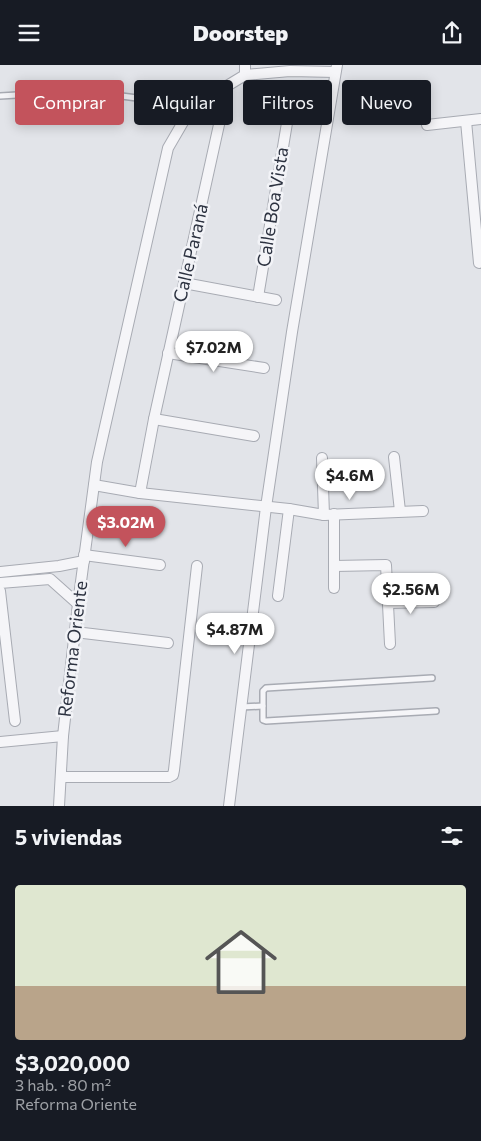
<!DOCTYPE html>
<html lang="es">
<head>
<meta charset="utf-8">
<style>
  body { margin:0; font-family:Commissioner,sans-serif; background:#242831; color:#f1f3f6; height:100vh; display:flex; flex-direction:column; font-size:19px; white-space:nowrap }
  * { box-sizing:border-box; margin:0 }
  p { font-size:16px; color:#9ea1a6 }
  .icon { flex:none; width:28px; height:28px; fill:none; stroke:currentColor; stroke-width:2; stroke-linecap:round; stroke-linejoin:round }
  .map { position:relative; height:741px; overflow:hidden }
  .drawer { display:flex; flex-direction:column; background:#171b24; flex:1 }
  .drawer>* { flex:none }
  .banner { position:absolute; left:15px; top:15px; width:451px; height:45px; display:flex; gap:10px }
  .price { position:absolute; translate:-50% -42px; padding:0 11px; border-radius:18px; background:#fff; color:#222; font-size:16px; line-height:32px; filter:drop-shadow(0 1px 2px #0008) }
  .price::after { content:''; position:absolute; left:50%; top:30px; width:15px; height:11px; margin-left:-8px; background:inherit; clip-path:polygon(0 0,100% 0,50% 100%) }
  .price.selected { background:#c3535c; color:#fff }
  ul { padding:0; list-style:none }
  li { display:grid; align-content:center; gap:10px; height:265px; padding:0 15px }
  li+li { border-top:1px solid #363941 }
  li span { display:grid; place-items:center; height:155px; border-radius:5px; color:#555 }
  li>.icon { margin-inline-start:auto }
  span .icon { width:90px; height:90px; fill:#fffc; stroke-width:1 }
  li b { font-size:21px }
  h2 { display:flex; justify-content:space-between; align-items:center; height:60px; padding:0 15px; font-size:21px }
  .tag { padding:0 18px; border-radius:5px; background:#171b24; box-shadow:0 2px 12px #0003; font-size:18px; line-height:45px }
  .tag.selected { background:#c3535c; color:#fff }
  header { display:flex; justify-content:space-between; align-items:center; height:65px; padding:0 15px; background:#171b24; font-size:22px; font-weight:800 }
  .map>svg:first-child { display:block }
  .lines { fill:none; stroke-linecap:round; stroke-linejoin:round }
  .lane-casing { stroke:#a8abb3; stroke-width:8 }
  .street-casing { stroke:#a8abb3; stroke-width:12 }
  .lane { stroke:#f5f5f8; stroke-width:5 }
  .street { stroke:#f5f5f8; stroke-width:10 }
  .labels { text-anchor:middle; stroke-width:5; stroke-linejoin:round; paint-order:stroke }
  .street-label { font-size:18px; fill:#2c3240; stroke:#f2f3f7 }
</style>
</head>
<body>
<header><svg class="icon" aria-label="menu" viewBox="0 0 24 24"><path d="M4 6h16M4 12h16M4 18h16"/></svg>Doorstep<svg class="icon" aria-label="share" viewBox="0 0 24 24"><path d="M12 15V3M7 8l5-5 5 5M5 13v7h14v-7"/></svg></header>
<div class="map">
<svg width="481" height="741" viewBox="0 0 481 741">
  <rect width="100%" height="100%" fill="#e2e4e9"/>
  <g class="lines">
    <g class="lane-casing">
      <g id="lane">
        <path d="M 0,31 L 51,28 L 106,29 L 137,33 L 168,51 L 185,52"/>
        <path d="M 432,613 L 266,623 L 263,626 L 263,655 L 266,656 L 436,646"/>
        <path d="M 241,642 L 263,641"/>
      </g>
    </g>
    <g class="street-casing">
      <g id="street">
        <path d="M 245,10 L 245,0"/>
        <path d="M 466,56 L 479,198"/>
        <path d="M 427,60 L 481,54"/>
        <path d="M 184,218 L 276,235"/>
        <path d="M 258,232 L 293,22"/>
        <path d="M 168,288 L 264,303"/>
        <path d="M 154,354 L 254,371"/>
        <path d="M 394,392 L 400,446"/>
        <path d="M 322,393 L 324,450"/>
        <path d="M 94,420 L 140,428 L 289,444 L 324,450 L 423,446"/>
        <path d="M 140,428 L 154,354 L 224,37"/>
        <path d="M 334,449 L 334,523"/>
        <path d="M 84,490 L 160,500"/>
        <path d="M 334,501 L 386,500 L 390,579"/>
        <path d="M 0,507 L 59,501 L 84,496"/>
        <path d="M 0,518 L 50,514 L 78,539"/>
        <path d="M 0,526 L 15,656"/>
        <path d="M 278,531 L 289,444"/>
        <path d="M 388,538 L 434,537"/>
        <path d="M 75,567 L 168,578"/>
        <path d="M 0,677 L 63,671"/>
        <path d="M 61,712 L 169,712 L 173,710 L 174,705 L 197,501"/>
        <path d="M 59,741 L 63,671 L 78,539 L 97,397 L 168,83 L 186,52 L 217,27 L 245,10 L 290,6 L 335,7"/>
        <path d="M 229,741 L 266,442 L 292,267 L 337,0"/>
      </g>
    </g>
    <use href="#lane" class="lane"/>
    <use href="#street" class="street"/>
  </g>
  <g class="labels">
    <g class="street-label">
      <text transform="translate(273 142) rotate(-81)" y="6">Calle Boa Vista</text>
      <text transform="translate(191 188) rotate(-77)" y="6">Calle Paraná</text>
      <text transform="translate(73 584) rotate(-83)" y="6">Reforma Oriente</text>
    </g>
  </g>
</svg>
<b class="price" style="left:214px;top:308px">$7.02M</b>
<b class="price" style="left:350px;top:436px">$4.6M</b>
<b class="price selected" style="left:126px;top:483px">$3.02M</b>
<b class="price" style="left:411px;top:550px">$2.56M</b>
<b class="price" style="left:235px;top:590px">$4.87M</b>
<div class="banner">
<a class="tag selected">Comprar</a>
<a class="tag">Alquilar</a>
<a class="tag">Filtros</a>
<a class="tag">Nuevo</a>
</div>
</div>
<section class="drawer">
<h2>5 viviendas<svg class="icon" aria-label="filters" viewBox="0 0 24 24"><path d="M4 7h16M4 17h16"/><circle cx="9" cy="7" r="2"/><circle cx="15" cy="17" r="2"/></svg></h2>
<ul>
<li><span style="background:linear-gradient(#dfe7d0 65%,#b9a48a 0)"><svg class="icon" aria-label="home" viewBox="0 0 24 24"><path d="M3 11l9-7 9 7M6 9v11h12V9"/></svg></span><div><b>$3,020,000</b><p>3 hab. · 80 m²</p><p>Reforma Oriente</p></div></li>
</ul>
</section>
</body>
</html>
